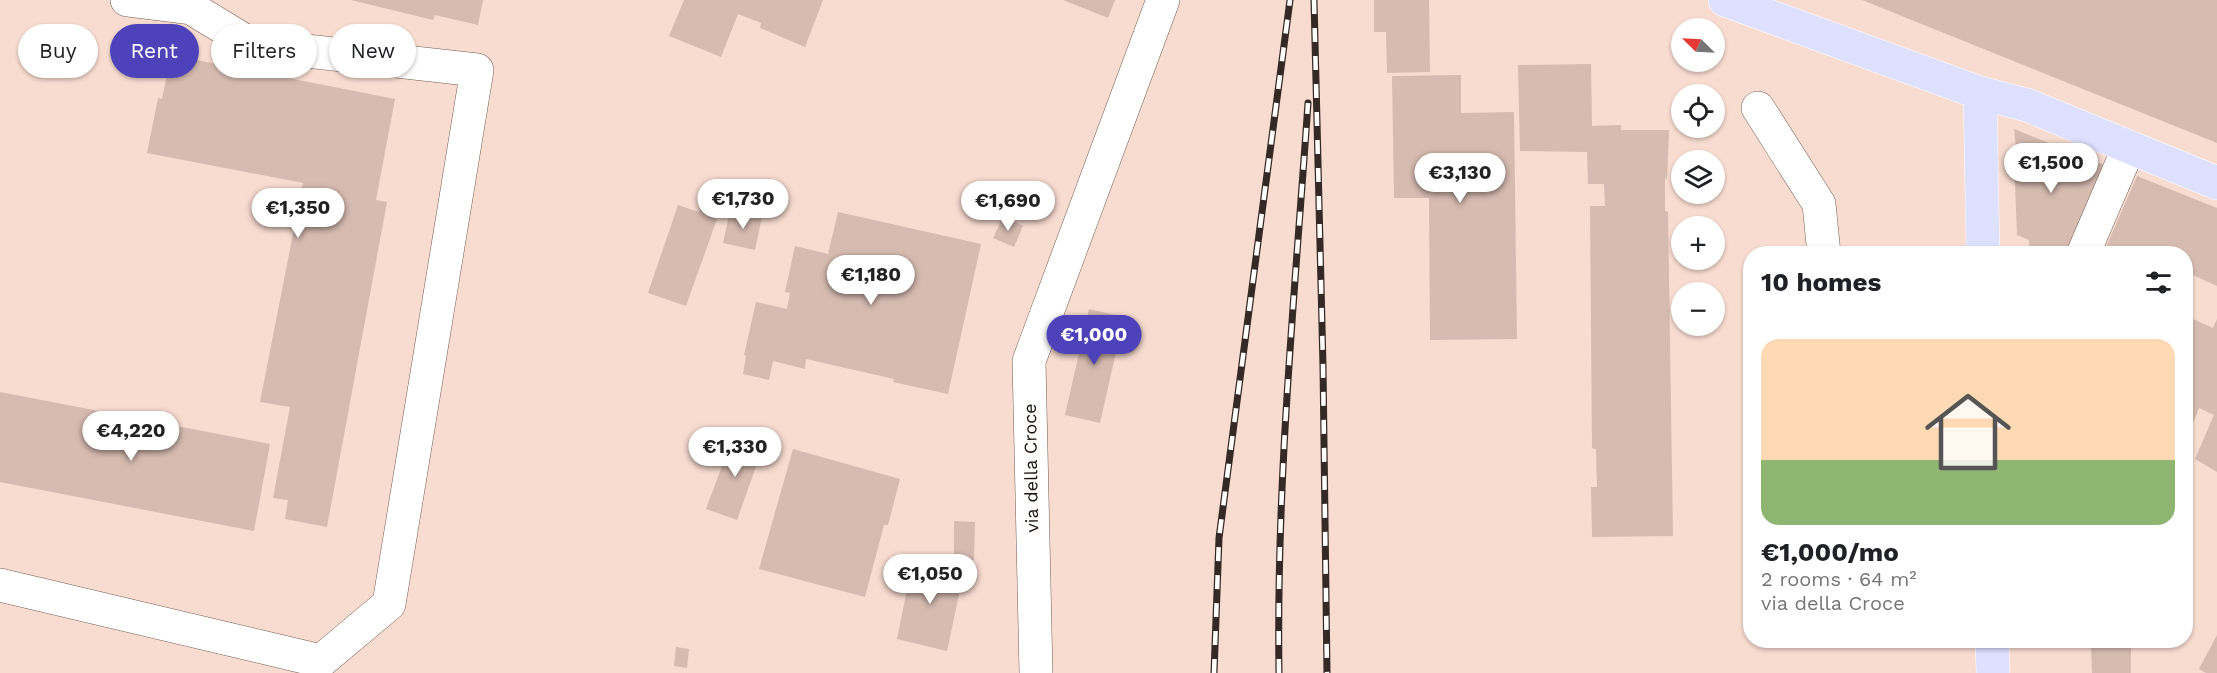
<!DOCTYPE html>
<html lang="en">
<head>
<meta charset="utf-8">
<style>
  body { margin:0; font-family:"Work Sans",sans-serif; background:#f6f6f6; color:#202124; height:100vh; display:flex; flex-direction:column; font-size:22px; white-space:nowrap }
  * { box-sizing:border-box; margin:0 }
  p { font-size:20px; color:#757577 }
  .icon { flex:none; width:33px; height:33px; fill:none; stroke:currentColor; stroke-width:2; stroke-linecap:round; stroke-linejoin:round }
  .map { position:relative; flex:1; overflow:hidden }
  .sheet { position:absolute; left:1743px; top:246px; width:450px; height:402px; display:flex; flex-direction:column; background:#fff; border-radius:24px; box-shadow:0 2px 4px #0004 }
  .sheet>* { flex:none }
  .top-card { position:absolute; left:18px; top:24px; width:570px; height:54px; display:flex; gap:12px }
  .needle { width:39px; rotate:294deg }
  .tools { position:absolute; left:1671px; top:18px; display:grid; gap:12px }
  .tools a { display:grid; place-items:center; width:54px; height:54px; border-radius:50%; background:#fff; box-shadow:0 2px 4px #0004; font-size:30px }
  .price { position:absolute; translate:-50% -51px; padding:0 14px; border-radius:21px; background:#fff; color:#222; font-size:20px; line-height:39px; filter:drop-shadow(0 2px 3px #0008) }
  .price::after { content:''; position:absolute; left:50%; top:36px; width:18px; height:14px; margin-left:-9px; background:inherit; clip-path:polygon(0 0,100% 0,50% 100%) }
  .price.current { background:#4d42b9; color:#fff }
  ul { padding:0; list-style:none }
  li { display:grid; align-content:center; gap:12px; height:318px; padding:0 18px }
  li span { display:grid; place-items:center; height:186px; border-radius:18px; color:#555 }
  li>.icon { margin-inline-start:auto }
  span .icon { width:108px; height:108px; fill:#fffc; stroke-width:1 }
  li b { font-size:26px }
  h2 { display:flex; justify-content:space-between; align-items:center; height:72px; padding:0 18px; font-size:26px }
  .chip { padding:0 21px; border-radius:27px; background:#fff; box-shadow:0 2px 4px #0004; font-size:21px; line-height:54px }
  .chip.current { background:#4d42b9; color:#fff }
  .map>svg:first-child { display:block }
  .building { fill:#d6bbb0 }
  .lines { fill:none; stroke-linecap:round; stroke-linejoin:round }
  .minor-casing { stroke:#745c52; stroke-width:34 }
  .major-casing { stroke:#fff; stroke-width:34 }
  .minor { stroke:#fff; stroke-width:33 }
  .major { stroke:#dde0fe; stroke-width:33 }
  .rail-casing { stroke:#342924; stroke-width:7 }
  .rail { stroke:#fff; stroke-width:4.5; stroke-dasharray:14; stroke-linecap:butt }
  .labels { text-anchor:middle; stroke-width:4.5; stroke-linejoin:round; paint-order:stroke }
  .street-label { font-size:18px; fill:#1b120e; stroke:#fff }
</style>
</head>
<body>
<div class="map">
<svg width="2217" height="673" viewBox="0 0 2217 673">
  <rect width="100%" height="100%" fill="#f8dcd0"/>
  <g class="building">
    <path d="M 351,0 L 483,0 L 478,25 L 435,15 L 433,20 Z"/>
    <path d="M 684,0 L 823,0 L 805,47 L 760,28 L 761,23 L 738,14 L 721,57 L 669,36 Z"/>
    <path d="M 1063,0 L 1115,0 L 1108,18 Z"/>
    <path d="M 1374,0 L 1429,0 L 1430,72 L 1387,73 L 1386,32 L 1374,32 Z"/>
    <path d="M 1862,0 L 2217,0 L 2217,143 Z"/>
    <path d="M 171,55 L 395,99 L 376,200 L 387,202 L 327,527 L 285,519 L 288,500 L 273,498 L 290,407 L 260,402 L 303,183 L 147,153 L 158,98 L 162,99 Z"/>
    <path d="M 1591,64 L 1592,126 L 1621,125 L 1621,130 L 1669,130 L 1667,180 L 1665,177 L 1665,211 L 1668,212 L 1673,536 L 1592,537 L 1591,487 L 1597,487 L 1596,449 L 1592,448 L 1590,206 L 1605,206 L 1604,184 L 1588,184 L 1587,152 L 1520,151 L 1518,65 Z"/>
    <path d="M 1461,75 L 1461,113 L 1514,112 L 1517,339 L 1430,340 L 1429,198 L 1394,198 L 1392,76 Z"/>
    <path d="M 2014,129 L 2104,165 L 2068,254 L 2029,254 L 2029,240 L 2017,235 L 2014,157 L 2017,158 Z"/>
    <path d="M 2137,176 L 2217,208 L 2217,286 L 2186,272 L 2186,254 L 2103,254 Z"/>
    <path d="M 751,195 L 752,208 L 737,208 L 736,196 Z"/>
    <path d="M 678,205 L 699,212 L 701,206 L 713,211 L 711,217 L 717,219 L 686,306 L 648,293 Z"/>
    <path d="M 730,210 L 762,217 L 755,250 L 723,243 Z"/>
    <path d="M 838,212 L 981,244 L 948,394 L 893,382 L 894,379 L 806,359 L 805,369 L 773,361 L 769,380 L 743,374 L 746,356 L 744,355 L 756,302 L 787,309 L 790,293 L 785,292 L 795,246 L 828,254 Z"/>
    <path d="M 1003,217 L 1023,226 L 1014,247 L 993,238 Z"/>
    <path d="M 1089,309 L 1124,317 L 1100,423 L 1065,415 Z"/>
    <path d="M 2186,316 L 2213,328 L 2217,319 L 2217,472 L 2195,459 L 2214,415 L 2199,408 L 2186,441 Z"/>
    <path d="M 0,392 L 270,444 L 254,531 L 0,482 Z"/>
    <path d="M 733,436 L 763,447 L 737,520 L 706,509 Z"/>
    <path d="M 793,449 L 900,479 L 888,525 L 884,525 L 865,597 L 759,569 Z"/>
    <path d="M 954,521 L 975,522 L 974,560 L 954,560 Z"/>
    <path d="M 913,560 L 964,571 L 947,651 L 897,639 Z"/>
    <path d="M 2217,635 L 2217,673 L 2206,673 L 2199,669 Z"/>
    <path d="M 2037,640 L 2094,640 L 2094,646 L 2131,645 L 2131,673 L 2092,673 L 2091,646 L 2037,646 Z"/>
    <path d="M 676,647 L 689,649 L 687,668 L 674,666 Z"/>
  </g>
  <g class="lines">
    <g class="minor-casing">
      <g id="minor">
        <path d="M 1758,108 L 1819,204 L 1824,254"/>
        <path d="M 2083,254 L 2129,147"/>
        <path d="M 0,585 L 321,661 L 389,604 L 477,70 L 252,45 L 191,8 L 127,0"/>
        <path d="M 1036,673 L 1029,361 L 1163,0"/>
      </g>
    </g>
    <g class="major-casing">
      <g id="major">
        <path d="M 1725,0 L 1980,93 L 2027,105 L 2217,183"/>
        <path d="M 1980,93 L 1983,254"/>
        <path d="M 1992,640 L 1993,673"/>
      </g>
    </g>
    <use href="#minor" class="minor"/>
    <use href="#major" class="major"/>
    <g class="rail-casing">
      <g id="rail">
        <path d="M 1314,0 L 1323,366 L 1327,673"/>
        <path d="M 1214,673 L 1219,538 L 1290,0"/>
        <path d="M 1279,673 C 1276,482 1295,293 1308,103"/>
      </g>
    </g>
    <use href="#rail" class="rail"/>
  </g>
  <g class="labels">
    <g class="street-label">
      <text transform="translate(1031 468) rotate(-91)" y="6">via della Croce</text>
    </g>
  </g>
</svg>
<div class="tools">
<a><svg class="needle" viewBox="-14 -14 28 28"><path d="M0-13l5 13h-10z" fill="#e53935"/><path d="M0 13l5-13h-10z" fill="#757577"/></svg></a>
<a><svg class="icon" aria-label="locate" viewBox="0 0 24 24"><circle cx="12" cy="12" r="6"/><path d="M12 2v4M12 18v4M2 12h4M18 12h4"/></svg></a>
<a><svg class="icon" aria-label="layers" viewBox="0 0 24 24"><path d="M12 4l9 5-9 5-9-5zM3 14l9 5 9-5"/></svg></a>
<a>+</a>
<a>−</a>
</div>
<b class="price" style="left:2051px;top:194px">€1,500</b>
<b class="price" style="left:1460px;top:204px">€3,130</b>
<b class="price" style="left:743px;top:230px">€1,730</b>
<b class="price" style="left:1008px;top:232px">€1,690</b>
<b class="price" style="left:298px;top:239px">€1,350</b>
<b class="price" style="left:871px;top:306px">€1,180</b>
<b class="price current" style="left:1094px;top:366px">€1,000</b>
<b class="price" style="left:131px;top:462px">€4,220</b>
<b class="price" style="left:735px;top:478px">€1,330</b>
<b class="price" style="left:930px;top:605px">€1,050</b>
<div class="top-card">
<a class="chip">Buy</a>
<a class="chip current">Rent</a>
<a class="chip">Filters</a>
<a class="chip">New</a>
</div>
<section class="sheet">
<h2>10 homes<svg class="icon" aria-label="filters" viewBox="0 0 24 24"><path d="M4 7h16M4 17h16"/><circle cx="9" cy="7" r="2"/><circle cx="15" cy="17" r="2"/></svg></h2>
<ul>
<li><span style="background:linear-gradient(#ffd9b3 65%,#8fb573 0)"><svg class="icon" aria-label="home" viewBox="0 0 24 24"><path d="M3 11l9-7 9 7M6 9v11h12V9"/></svg></span><div><b>€1,000/mo</b><p>2 rooms · 64 m²</p><p>via della Croce</p></div></li>
</ul>
</section>
</div>
</body>
</html>
